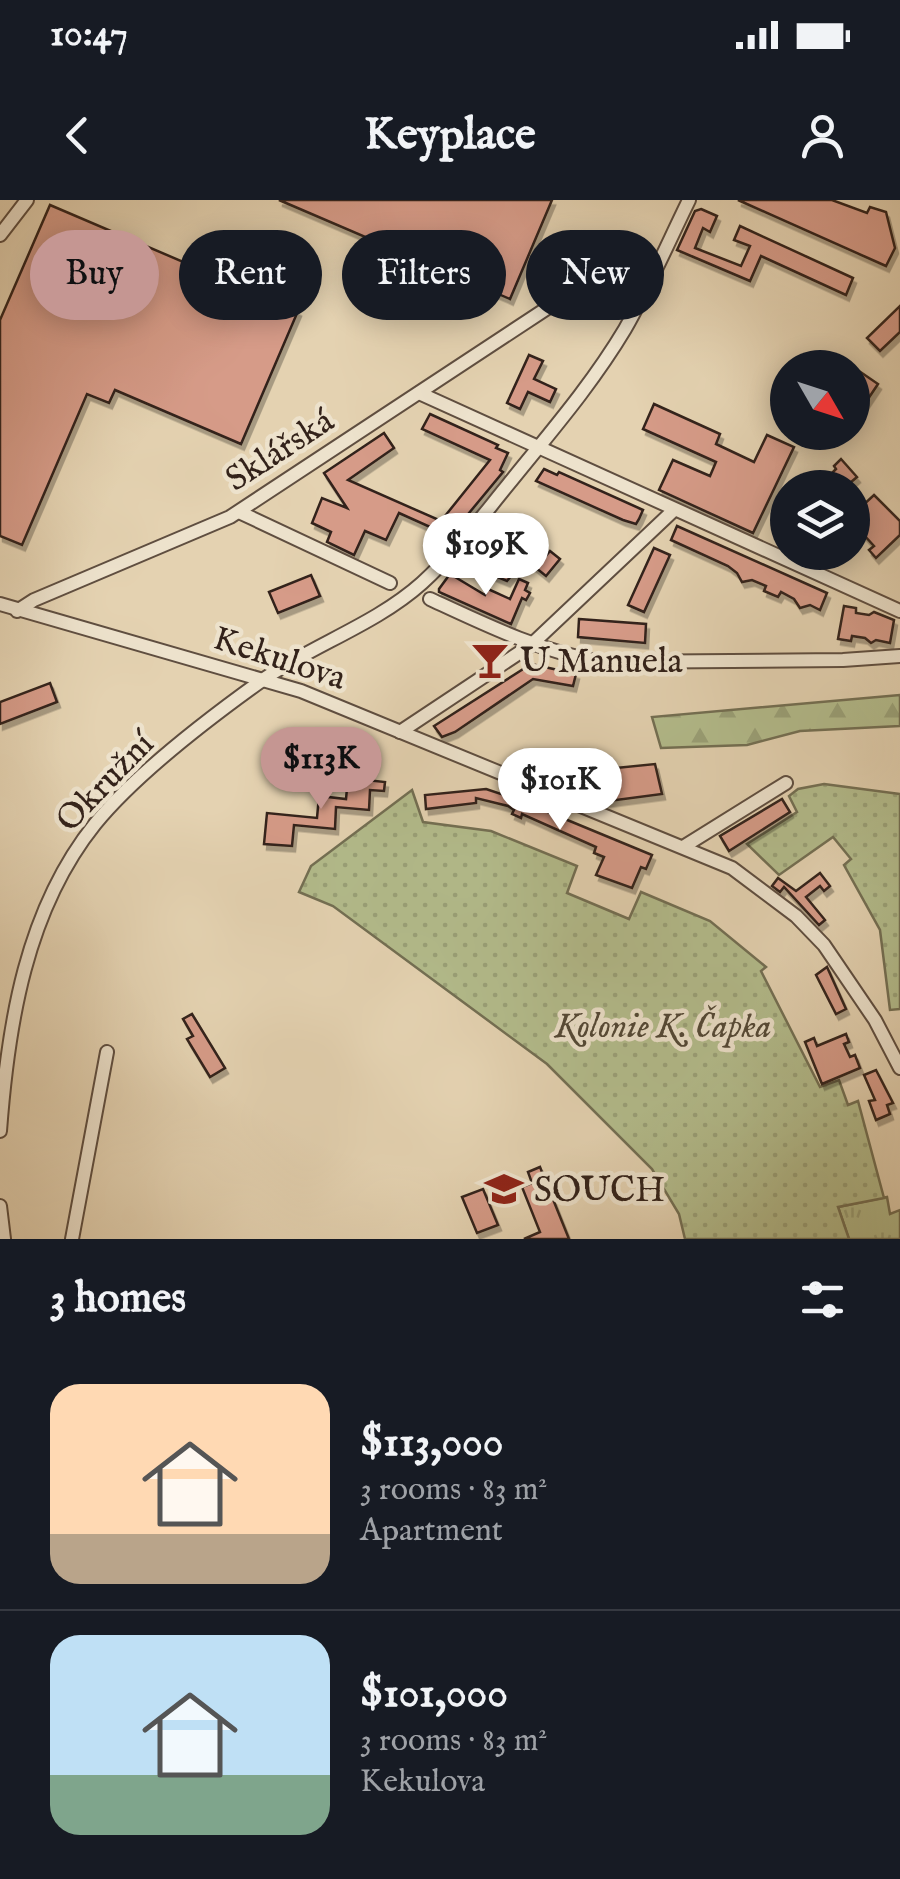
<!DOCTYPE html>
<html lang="en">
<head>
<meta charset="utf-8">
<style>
  body { margin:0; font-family:"IM FELL English",serif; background:#242831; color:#f1f3f6; height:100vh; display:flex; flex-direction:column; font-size:38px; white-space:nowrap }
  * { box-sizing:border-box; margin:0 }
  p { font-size:32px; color:#9ea1a6 }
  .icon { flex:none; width:55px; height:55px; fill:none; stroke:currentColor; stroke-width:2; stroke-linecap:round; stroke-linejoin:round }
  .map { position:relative; height:1039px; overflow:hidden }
  .side { display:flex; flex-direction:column; background:#171b24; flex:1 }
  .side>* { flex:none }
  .guide { position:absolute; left:30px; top:30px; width:840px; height:90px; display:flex; gap:20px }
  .needle { width:65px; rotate:129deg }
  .fabs { position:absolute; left:770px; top:150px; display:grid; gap:20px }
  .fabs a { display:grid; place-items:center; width:100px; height:100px; border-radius:50%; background:#171b24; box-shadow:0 5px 25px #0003; font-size:50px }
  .price { position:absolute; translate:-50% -85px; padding:0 22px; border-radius:35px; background:#fff; color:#222; font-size:32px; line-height:65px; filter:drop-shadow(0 2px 5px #0008) }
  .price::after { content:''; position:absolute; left:50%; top:60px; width:30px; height:22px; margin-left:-15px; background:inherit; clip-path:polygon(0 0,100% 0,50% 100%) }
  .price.current { background:#c59692; color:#111 }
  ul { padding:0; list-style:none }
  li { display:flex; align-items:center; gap:30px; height:250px; padding:0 50px }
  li+li { border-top:2px solid #363941 }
  li span { display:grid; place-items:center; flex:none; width:280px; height:200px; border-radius:30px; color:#555 }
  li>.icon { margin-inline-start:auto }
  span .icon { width:120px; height:120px; fill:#fffc; stroke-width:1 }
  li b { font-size:42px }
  h2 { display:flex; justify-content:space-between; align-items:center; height:120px; padding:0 50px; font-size:42px }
  .chip { padding:0 35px; border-radius:45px; background:#171b24; box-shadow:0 5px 25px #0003; font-size:35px; line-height:90px }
  .chip.current { background:#c59692; color:#111 }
  .status { display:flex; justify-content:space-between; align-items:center; height:70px; padding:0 50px; background:#171b24; direction:ltr }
  .status svg { height:28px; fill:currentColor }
  header { display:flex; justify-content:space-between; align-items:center; height:130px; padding:0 50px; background:#171b24; font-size:45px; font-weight:700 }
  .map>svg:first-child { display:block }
  .grass { fill:url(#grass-tufts); stroke:#736f53; stroke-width:2.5 }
  .forest { fill:url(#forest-firs); stroke:#736f53; stroke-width:2.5 }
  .garden { fill:url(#garden-dots); stroke:#736f53; stroke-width:2.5 }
  .building { fill:#d69b88; stroke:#33221a; stroke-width:2.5; filter:url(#shadow) }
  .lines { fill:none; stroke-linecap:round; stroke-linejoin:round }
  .minor-casing { stroke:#5f4e40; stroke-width:16 }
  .minor { stroke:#ede2cc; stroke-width:12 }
  .labels { text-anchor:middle; stroke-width:9; stroke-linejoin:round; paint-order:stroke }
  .street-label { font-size:35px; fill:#33221a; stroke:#ede2cc }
  .poi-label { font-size:35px; fill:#33221a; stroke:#ede2cc; text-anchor:start }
  .park-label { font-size:35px; font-style:italic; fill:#534836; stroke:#ede2cc }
</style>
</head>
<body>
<div class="status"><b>10:47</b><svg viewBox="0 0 49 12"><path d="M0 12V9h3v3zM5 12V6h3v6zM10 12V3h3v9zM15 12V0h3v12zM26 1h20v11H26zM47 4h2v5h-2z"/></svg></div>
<header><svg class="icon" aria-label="back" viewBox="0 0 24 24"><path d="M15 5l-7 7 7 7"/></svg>Keyplace<svg class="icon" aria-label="person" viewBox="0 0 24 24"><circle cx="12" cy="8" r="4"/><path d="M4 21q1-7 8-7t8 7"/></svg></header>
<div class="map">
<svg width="900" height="1039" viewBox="0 0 900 1039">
  <defs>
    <pattern id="grass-tufts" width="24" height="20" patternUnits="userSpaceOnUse" patternTransform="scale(2.5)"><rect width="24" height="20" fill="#b3bc8c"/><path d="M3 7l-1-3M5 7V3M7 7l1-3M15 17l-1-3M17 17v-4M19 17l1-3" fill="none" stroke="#9aa178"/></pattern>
    <pattern id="forest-firs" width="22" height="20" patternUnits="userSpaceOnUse" patternTransform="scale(2.5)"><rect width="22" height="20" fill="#b3bc8c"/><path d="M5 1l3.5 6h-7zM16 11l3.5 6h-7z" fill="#9aa178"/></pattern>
    <pattern id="garden-dots" width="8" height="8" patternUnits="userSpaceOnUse" patternTransform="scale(2.5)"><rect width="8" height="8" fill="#b3bc8c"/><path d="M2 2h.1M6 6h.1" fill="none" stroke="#9aa178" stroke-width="1.8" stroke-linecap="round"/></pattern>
    <filter id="shadow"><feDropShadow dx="3" dy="5.5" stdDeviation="0" flood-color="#0004"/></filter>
  </defs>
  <rect width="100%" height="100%" fill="#e4d2b1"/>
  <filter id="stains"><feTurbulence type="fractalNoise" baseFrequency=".002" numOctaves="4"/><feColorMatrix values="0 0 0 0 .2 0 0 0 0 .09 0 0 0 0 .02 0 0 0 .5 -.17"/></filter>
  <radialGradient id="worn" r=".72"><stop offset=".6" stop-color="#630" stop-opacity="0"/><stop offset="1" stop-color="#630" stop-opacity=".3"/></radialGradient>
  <path class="grass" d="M 887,997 L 890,1014 L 900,1010 L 900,1039 L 849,1039 L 838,1007 Z"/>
  <path class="forest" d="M 900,495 L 900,526 L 800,531 L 747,545 L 661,548 L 652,517 Z"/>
  <g class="garden">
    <path d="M 824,584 L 900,594 L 900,809 L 890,810 L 880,730 L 844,665 L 851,659 L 833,637 L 779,675 L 747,644 L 797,612 L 789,596 L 798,589 Z"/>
    <path d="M 412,590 L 423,622 L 491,631 L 577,666 L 567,693 L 629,719 L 641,692 L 710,721 L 766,767 L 761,771 L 820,887 L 839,880 L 848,905 L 858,901 L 884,998 L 838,1007 L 849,1039 L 685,1039 L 679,1014 L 652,969 L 547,864 L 333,706 L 299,692 L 311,666 Z"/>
  </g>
  <g class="building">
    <path d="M 279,0 L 552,0 L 510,99 Z"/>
    <path d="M 738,0 L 832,0 L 867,13 L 870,7 L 886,12 L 895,48 L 886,66 Z"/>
    <path d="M 50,5 L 298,111 L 241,244 L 115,190 L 109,203 L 87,194 L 22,345 L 0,336 L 0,120 Z"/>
    <path d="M 701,9 L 717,16 L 710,32 L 703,28 L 695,48 L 741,66 L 750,46 L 734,40 L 740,26 L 853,78 L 846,95 L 761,56 L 750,81 L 677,50 L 695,11 Z"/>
    <path d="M 900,106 L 900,132 L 880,151 L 867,138 Z"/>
    <path d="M 529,155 L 543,161 L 534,179 L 556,189 L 550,202 L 528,192 L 520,209 L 507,203 Z"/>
    <path d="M 859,171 L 878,184 L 864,205 L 852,197 L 852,177 L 856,178 Z"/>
    <path d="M 654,204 L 720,234 L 716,244 L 754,262 L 767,235 L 794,247 L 753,333 L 659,290 L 673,260 L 710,276 L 716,262 L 643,229 Z"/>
    <path d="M 430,214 L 498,245 L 496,248 L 508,253 L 500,270 L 503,272 L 450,336 L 399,313 L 386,340 L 365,331 L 354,355 L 327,342 L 331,332 L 312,323 L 322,298 L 347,308 L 324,273 L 384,233 L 394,248 L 348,280 L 441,321 L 490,260 L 422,229 Z"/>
    <path d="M 841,259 L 857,277 L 844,288 L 817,288 L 836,269 L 834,266 Z"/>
    <path d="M 544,269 L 557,275 L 559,272 L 643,310 L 639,319 L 636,324 L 623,320 L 536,281 Z"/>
    <path d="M 874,295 L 900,321 L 900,335 L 876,358 L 869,350 L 874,346 L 863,334 L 852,344 L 852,324 L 866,312 L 861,307 Z"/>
    <path d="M 677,326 L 827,393 L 820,410 L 810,405 L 800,408 L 794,399 L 781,392 L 778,397 L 764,391 L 766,386 L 752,380 L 742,382 L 737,373 L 728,366 L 671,340 Z"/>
    <path d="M 494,333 L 515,350 L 523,341 L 544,358 L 550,351 L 560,359 L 546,376 L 525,359 L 507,381 L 461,362 L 465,355 L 473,359 Z"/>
    <path d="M 654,348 L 670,355 L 644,412 L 628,405 Z"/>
    <path d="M 450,374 L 485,395 L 488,389 L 510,399 L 519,379 L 528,383 L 525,390 L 530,393 L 526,400 L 522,398 L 511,424 L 439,392 L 439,389 Z"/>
    <path d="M 311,375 L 320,396 L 278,413 L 269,392 Z"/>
    <path d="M 844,406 L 856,408 L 856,413 L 869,415 L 874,412 L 894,420 L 890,443 L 876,440 L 871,443 L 865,438 L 852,436 L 851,441 L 838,439 Z"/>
    <path d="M 579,419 L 646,424 L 645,443 L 578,437 Z"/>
    <path d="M 531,464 L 576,474 L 573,486 L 533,479 L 455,532 L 442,537 L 434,526 Z"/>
    <path d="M 50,483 L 57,502 L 0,524 L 0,502 Z"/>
    <path d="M 582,561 L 606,569 L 655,564 L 662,594 L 601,602 L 538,576 L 542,568 L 575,581 Z"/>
    <path d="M 348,578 L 385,582 L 384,591 L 370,590 L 369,610 L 336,607 L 335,629 L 294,625 L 292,646 L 264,644 L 267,613 L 317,618 L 319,596 L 346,599 Z"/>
    <path d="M 486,589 L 522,601 L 525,594 L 534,598 L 531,605 L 652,655 L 646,669 L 641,667 L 632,688 L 596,675 L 604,657 L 594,653 L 596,647 L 522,614 L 521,618 L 512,614 L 514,610 L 508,606 L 476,598 L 476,603 L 426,609 L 425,595 Z"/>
    <path d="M 782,599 L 790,612 L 729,651 L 720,636 Z"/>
    <path d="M 820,673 L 830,686 L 824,691 L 820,686 L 806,697 L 825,720 L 819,725 L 784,687 L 780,692 L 772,686 L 778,678 L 796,691 Z"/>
    <path d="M 827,767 L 846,809 L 836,814 L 816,775 Z"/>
    <path d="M 192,814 L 225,868 L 210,877 L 187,839 L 193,836 L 183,819 Z"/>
    <path d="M 846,834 L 849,842 L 844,844 L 850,857 L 855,855 L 860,868 L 822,884 L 805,842 L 814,838 L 817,846 Z"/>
    <path d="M 876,870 L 893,903 L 887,905 L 890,914 L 876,920 L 869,901 L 875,900 L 864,875 Z"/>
    <path d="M 540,967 L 569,1039 L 524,1039 L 540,1032 L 522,987 L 532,983 L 528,972 Z"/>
    <path d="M 483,989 L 498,1025 L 477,1033 L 462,997 Z"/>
  </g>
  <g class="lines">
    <g class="minor-casing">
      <g id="minor">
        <path d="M 0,35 L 27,0"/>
        <path d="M 419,193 L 900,411"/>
        <path d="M 239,312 L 390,383"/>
        <path d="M 430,399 C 486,425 539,451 601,462 L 843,460 L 900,456"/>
        <path d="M 0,404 L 301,491 L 732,668 L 796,716 L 824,745 L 875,820 L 900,868"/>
        <path d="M 17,411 L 34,400 L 230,317 L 555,103"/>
        <path d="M 400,532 L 531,445 L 674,310"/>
        <path d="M 683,647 L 786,583"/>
        <path d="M 0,931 C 8,824 26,710 95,624 C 135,575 208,519 261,481 C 312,445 375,425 422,383 C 454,354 480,319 507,286 C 548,235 591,186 625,129 C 649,87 668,43 689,0"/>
        <path d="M 0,1006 L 4,1039"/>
        <path d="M 72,1039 L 107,852"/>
      </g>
    </g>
    <use href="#minor" class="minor"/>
  </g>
  <defs>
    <g id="bar-bare" transform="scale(3)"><path d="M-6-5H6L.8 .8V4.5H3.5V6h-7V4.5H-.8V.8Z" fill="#8f2418" stroke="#ede2cc" stroke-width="2.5" paint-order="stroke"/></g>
    <g id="school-bare" transform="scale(3)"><path d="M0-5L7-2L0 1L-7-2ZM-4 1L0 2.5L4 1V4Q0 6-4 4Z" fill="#8f2418" stroke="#ede2cc" stroke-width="2.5" paint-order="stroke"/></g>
  </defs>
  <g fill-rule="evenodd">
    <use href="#bar-bare" x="490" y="460"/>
    <use href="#school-bare" x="504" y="989"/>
  </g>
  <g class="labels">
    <g class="street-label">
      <text transform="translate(279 249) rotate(-33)" y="12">Sklářská</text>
      <text transform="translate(280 457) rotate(18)" y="12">Kekulova</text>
      <text transform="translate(104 581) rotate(-46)" y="12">Okružní</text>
    </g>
    <g class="poi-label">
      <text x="520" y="472">U Manuela</text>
      <text x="534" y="1001">SOUCH</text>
    </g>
    <g class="park-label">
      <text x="663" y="837">Kolonie K. Čapka</text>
    </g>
  </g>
  <rect width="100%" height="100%" filter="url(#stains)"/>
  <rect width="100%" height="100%" fill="url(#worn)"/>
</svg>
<div class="fabs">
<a><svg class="needle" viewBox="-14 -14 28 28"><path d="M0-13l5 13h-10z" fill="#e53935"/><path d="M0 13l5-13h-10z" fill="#9ea1a6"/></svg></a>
<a><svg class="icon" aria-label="layers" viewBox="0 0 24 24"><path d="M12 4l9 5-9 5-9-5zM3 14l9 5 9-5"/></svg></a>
</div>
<b class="price" style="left:486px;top:398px">$109K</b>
<b class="price current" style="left:321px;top:612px">$113K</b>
<b class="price" style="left:560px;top:633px">$101K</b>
<div class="guide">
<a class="chip current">Buy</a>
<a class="chip">Rent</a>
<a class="chip">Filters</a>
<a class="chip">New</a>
</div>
</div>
<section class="side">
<h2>3 homes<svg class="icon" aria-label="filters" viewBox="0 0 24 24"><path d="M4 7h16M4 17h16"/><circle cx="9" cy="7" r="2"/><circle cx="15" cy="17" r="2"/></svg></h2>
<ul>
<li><span style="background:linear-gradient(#ffd9b3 75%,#b9a48a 0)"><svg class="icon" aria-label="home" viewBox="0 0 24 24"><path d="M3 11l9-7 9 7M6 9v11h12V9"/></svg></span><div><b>$113,000</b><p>3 rooms · 83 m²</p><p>Apartment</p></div></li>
<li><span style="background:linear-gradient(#bfe0f5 70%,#7fa58c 0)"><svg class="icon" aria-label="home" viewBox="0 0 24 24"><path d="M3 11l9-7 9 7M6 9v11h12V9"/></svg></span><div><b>$101,000</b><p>3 rooms · 83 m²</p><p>Kekulova</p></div></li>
</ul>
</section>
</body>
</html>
